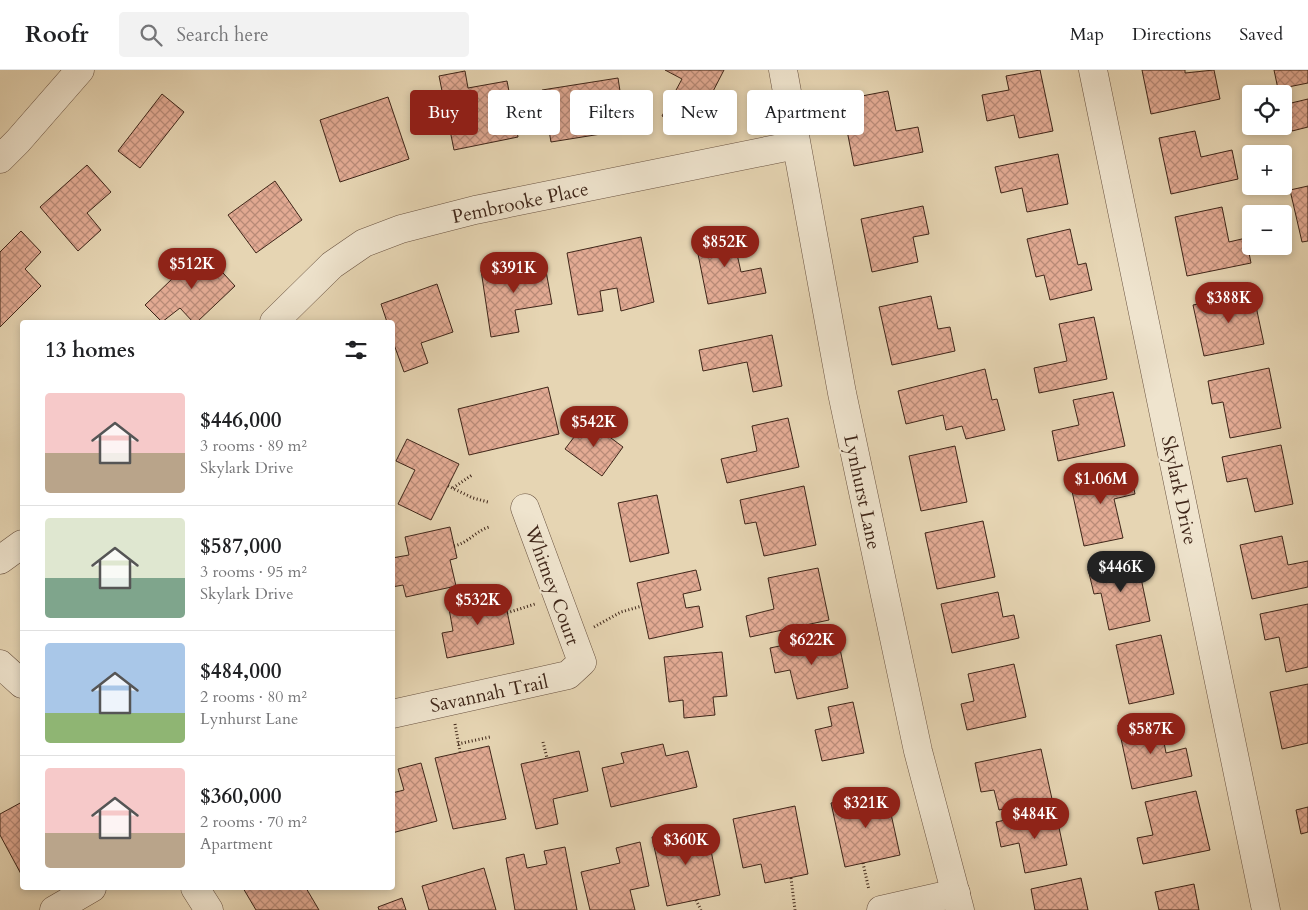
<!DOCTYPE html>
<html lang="en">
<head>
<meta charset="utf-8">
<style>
  body { margin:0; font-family:Cardo,serif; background:#f2f2f2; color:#202124; height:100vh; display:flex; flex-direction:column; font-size:19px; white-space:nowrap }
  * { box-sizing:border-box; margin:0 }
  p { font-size:16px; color:#757577 }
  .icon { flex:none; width:28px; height:28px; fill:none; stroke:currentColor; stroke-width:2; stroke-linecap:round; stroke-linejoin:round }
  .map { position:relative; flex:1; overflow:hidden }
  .side { position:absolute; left:20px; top:250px; width:375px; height:570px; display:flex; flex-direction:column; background:#fff; border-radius:5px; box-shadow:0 2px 8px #0003 }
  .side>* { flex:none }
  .hud { position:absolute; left:410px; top:20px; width:475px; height:45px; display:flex; gap:10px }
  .controls { position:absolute; left:1242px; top:15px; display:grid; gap:10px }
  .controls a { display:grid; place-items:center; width:50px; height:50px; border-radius:5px; background:#fff; box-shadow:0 2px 8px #0003; font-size:25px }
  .price { position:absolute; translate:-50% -42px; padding:0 11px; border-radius:18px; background:#8f2418; color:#fff; font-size:16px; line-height:32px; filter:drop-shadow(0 1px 2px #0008) }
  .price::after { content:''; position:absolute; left:50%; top:30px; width:15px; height:11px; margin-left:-8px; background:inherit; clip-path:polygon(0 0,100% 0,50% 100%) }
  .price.on { background:#222; color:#fff }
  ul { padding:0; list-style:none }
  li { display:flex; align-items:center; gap:15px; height:125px; padding:0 25px }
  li+li { border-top:1px solid #e0e0e0 }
  li span { display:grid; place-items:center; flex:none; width:140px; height:100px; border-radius:5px; color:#555 }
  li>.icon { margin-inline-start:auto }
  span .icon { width:60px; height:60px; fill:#fffc; stroke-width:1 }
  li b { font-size:21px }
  h2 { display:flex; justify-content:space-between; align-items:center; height:60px; padding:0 25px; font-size:21px }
  .tag { padding:0 18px; border-radius:5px; background:#fff; box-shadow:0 2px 8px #0003; font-size:18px; line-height:45px }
  .tag.on { background:#8f2418; color:#fff }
  header { display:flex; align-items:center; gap:30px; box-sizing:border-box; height:70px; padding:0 25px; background:#fff; border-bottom:1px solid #e0e0e0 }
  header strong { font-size:24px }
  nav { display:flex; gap:28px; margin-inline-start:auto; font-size:18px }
  .search { width:350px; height:45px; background:#f2f2f2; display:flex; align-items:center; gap:12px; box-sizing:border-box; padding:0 18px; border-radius:5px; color:#757577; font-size:19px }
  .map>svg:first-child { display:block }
  .building { fill:url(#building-cross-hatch); stroke:#3f2619 }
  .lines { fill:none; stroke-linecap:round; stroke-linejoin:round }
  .minor-casing { stroke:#695240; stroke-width:29 }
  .path { stroke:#3f2619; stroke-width:3; stroke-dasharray:1 2.5; stroke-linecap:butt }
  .minor { stroke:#efe4ce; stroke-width:28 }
  .labels { text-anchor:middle; stroke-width:4.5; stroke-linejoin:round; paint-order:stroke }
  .street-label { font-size:19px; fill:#3f2619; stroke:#efe4ce }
</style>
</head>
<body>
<header>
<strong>Roofr</strong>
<div class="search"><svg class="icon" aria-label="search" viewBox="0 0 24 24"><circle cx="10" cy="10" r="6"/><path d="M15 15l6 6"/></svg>Search here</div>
<nav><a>Map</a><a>Directions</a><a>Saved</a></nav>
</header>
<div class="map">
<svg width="1308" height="840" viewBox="0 0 1308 840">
  <defs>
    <pattern id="building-cross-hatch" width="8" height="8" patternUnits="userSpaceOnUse" patternTransform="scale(1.25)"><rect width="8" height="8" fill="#e3ab94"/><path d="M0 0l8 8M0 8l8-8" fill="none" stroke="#b98b78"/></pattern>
  </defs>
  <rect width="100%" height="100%" fill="#e6d5b3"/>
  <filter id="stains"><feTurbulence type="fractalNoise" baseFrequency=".004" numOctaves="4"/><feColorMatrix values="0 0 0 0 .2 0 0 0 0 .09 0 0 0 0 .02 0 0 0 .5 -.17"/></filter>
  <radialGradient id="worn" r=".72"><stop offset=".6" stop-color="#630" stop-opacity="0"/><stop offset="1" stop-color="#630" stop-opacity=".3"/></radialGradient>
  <g class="building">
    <path d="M 665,0 L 724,0 L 692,62 L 662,46 L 682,9 Z"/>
    <path d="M 1040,0 L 1053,61 L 1019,68 L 1014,45 L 987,51 L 982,25 L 1009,20 L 1006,6 Z"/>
    <path d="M 1142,0 L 1185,0 L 1185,3 L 1214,0 L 1220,29 L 1151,44 Z"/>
    <path d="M 1274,0 L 1308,0 L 1308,13 L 1278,19 Z"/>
    <path d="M 465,1 L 468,18 L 507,11 L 518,67 L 454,80 L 439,6 Z"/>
    <path d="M 618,8 L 626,60 L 551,72 L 542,20 Z"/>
    <path d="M 888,21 L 896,61 L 918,57 L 923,82 L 854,96 L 841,30 Z"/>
    <path d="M 162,24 L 184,42 L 140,98 L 118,81 Z"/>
    <path d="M 388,27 L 409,89 L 340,112 L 320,50 Z"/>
    <path d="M 1308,29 L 1308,57 L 1292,61 L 1287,34 Z"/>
    <path d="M 1195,61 L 1201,87 L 1232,80 L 1238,109 L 1171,124 L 1159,68 Z"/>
    <path d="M 1058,84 L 1068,134 L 1027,142 L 1022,118 L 1001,123 L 995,97 Z"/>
    <path d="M 87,95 L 111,122 L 87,143 L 101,160 L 78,181 L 40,137 Z"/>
    <path d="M 275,111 L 302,150 L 256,183 L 228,145 Z"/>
    <path d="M 1308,116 L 1308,171 L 1302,172 L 1290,120 Z"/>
    <path d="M 923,136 L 929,164 L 913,167 L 918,192 L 872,202 L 861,149 Z"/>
    <path d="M 1222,137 L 1229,172 L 1246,168 L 1251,193 L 1187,206 L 1175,147 Z"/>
    <path d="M 731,157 L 741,202 L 761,198 L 766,223 L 708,234 L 694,164 Z"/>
    <path d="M 1070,159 L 1078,195 L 1086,193 L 1092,220 L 1050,230 L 1044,205 L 1036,207 L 1027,169 Z"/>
    <path d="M 21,161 L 41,182 L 25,199 L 41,216 L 0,257 L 0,182 Z"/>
    <path d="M 641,167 L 654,232 L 621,241 L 617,218 L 600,221 L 603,241 L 578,245 L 567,183 Z"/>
    <path d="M 202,180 L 235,216 L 197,252 L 193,252 L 180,238 L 162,252 L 145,235 Z"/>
    <path d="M 544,190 L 552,234 L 515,240 L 519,262 L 491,267 L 481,200 Z"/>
    <path d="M 437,214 L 453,262 L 421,273 L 428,293 L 404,302 L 392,269 L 392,252 L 387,252 L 381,234 Z"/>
    <path d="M 1253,222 L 1264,274 L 1204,286 L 1193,235 Z"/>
    <path d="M 931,226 L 938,259 L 950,257 L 955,281 L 892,295 L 879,237 Z"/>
    <path d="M 1094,247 L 1107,309 L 1039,323 L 1034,298 L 1067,291 L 1059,254 Z"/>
    <path d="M 772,265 L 782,316 L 753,322 L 747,292 L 703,301 L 699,280 Z"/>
    <path d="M 1269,298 L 1281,358 L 1230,368 L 1223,332 L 1212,334 L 1208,311 Z"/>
    <path d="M 985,299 L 992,330 L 997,329 L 1005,360 L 966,369 L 962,356 L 946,360 L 943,345 L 906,354 L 898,321 Z"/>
    <path d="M 548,317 L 559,364 L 469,385 L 458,339 Z"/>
    <path d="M 1113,322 L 1125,376 L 1058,391 L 1052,361 L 1079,355 L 1073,330 Z"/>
    <path d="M 788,348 L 799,397 L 727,413 L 721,389 L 757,381 L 752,356 Z"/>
    <path d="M 587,350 L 623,377 L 602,406 L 565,379 Z"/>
    <path d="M 407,369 L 459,394 L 431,450 L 398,434 L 415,400 L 396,391 Z"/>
    <path d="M 1281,375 L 1293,434 L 1255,442 L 1247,408 L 1227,412 L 1222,387 Z"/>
    <path d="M 955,376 L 967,432 L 921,441 L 909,386 Z"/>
    <path d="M 1130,399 L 1135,424 L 1114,429 L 1123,468 L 1084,476 L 1070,412 Z"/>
    <path d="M 804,416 L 816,475 L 764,486 L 756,452 L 745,454 L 740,430 Z"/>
    <path d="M 657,425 L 669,483 L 630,492 L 618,433 Z"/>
    <path d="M 983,451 L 995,507 L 937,519 L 925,463 Z"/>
    <path d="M 450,457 L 457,488 L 450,490 L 456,516 L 406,527 L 403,515 L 392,517 L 392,488 L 409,485 L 405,467 Z"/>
    <path d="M 1282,466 L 1288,495 L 1308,491 L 1308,517 L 1252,529 L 1240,475 Z"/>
    <path d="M 1137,489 L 1150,551 L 1109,560 L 1101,523 L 1094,524 L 1088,499 Z"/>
    <path d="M 818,498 L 829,550 L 750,567 L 746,546 L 774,539 L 768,508 Z"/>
    <path d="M 696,500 L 701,520 L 683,524 L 686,538 L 699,536 L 703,557 L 649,569 L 637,513 Z"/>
    <path d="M 503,522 L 514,574 L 447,588 L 442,563 L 453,561 L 448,533 Z"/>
    <path d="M 998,522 L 1003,547 L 1014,545 L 1019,568 L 952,583 L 941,534 Z"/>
    <path d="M 1308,534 L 1308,597 L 1286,602 L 1279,567 L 1265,570 L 1260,544 Z"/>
    <path d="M 837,564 L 848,618 L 797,629 L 790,600 L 775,603 L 770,578 Z"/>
    <path d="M 1161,565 L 1174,624 L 1129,634 L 1116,575 Z"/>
    <path d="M 722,582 L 727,626 L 713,627 L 715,645 L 684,648 L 683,630 L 669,632 L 664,587 Z"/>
    <path d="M 1014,594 L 1026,647 L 967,660 L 961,634 L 974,631 L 968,604 Z"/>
    <path d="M 1308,614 L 1308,673 L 1282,679 L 1270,622 Z"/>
    <path d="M 853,632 L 864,683 L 822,691 L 815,660 L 832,656 L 828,637 Z"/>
    <path d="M 1159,646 L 1166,683 L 1186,678 L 1192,706 L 1132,719 L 1118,655 Z"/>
    <path d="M 663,674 L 666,686 L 688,681 L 697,717 L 611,737 L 602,698 L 624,693 L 621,683 Z"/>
    <path d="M 489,676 L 506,749 L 453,759 L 435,688 Z"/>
    <path d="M 1041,679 L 1052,729 L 999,740 L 994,720 L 981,722 L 975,693 Z"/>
    <path d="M 579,681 L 588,721 L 553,729 L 558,754 L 536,759 L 521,694 Z"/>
    <path d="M 421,693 L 437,751 L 392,763 L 392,723 L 404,720 L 398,699 Z"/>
    <path d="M 886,721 L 900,785 L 845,797 L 831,733 Z"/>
    <path d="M 1196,721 L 1210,780 L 1143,794 L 1137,768 L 1153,765 L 1145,732 Z"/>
    <path d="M 22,732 L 22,803 L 21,804 L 0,765 L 0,744 Z"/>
    <path d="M 795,736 L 808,804 L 765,813 L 761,794 L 743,798 L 733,749 Z"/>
    <path d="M 1308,737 L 1308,762 L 1301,764 L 1296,740 Z"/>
    <path d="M 1055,739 L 1067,795 L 1025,803 L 1019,773 L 1001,777 L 996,752 Z"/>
    <path d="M 706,756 L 720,825 L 667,836 L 652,767 Z"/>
    <path d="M 640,772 L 649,816 L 630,820 L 635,840 L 590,840 L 581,802 L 620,793 L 616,778 Z"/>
    <path d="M 565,777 L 577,840 L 515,840 L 506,788 L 524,784 L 527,798 L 547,794 L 544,781 Z"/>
    <path d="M 484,798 L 496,840 L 429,840 L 422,816 Z"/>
    <path d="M 1081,808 L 1088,840 L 1035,840 L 1031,819 Z"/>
    <path d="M 1194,814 L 1199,840 L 1159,840 L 1155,822 Z"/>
    <path d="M 243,818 L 306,818 L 319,840 L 256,840 Z"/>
    <path d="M 402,828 L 406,840 L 379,840 L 378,837 Z"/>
  </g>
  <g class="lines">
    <g class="minor-casing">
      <g id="minor">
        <path d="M 783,0 L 842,323 L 918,681 L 960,840"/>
        <path d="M 1093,0 L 1266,840"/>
        <path d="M 0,89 L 18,71 L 80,0"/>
        <path d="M 274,252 L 332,195 L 364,173 L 401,159 L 475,140 L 796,75"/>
        <path d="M 0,490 L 22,474"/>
        <path d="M 0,594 L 22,614"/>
        <path d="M 392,644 L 568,605 L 582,592 L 525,438"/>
        <path d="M 195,818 L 209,840"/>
        <path d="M 54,840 L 92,818"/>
        <path d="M 881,840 L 956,823"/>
      </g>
    </g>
    <g class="path">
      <path d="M 448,416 L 473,428 L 488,432"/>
      <path d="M 453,418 L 472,405"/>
      <path d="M 454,476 C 468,473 476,461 489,457"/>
      <path d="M 507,543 L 535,534"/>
      <path d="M 594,557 L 621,542 L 642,536"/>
      <path d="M 455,654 L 460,682"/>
      <path d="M 543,672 L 547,688"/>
      <path d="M 458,674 L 490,667"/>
      <path d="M 863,793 L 869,820"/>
      <path d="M 791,808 L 795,840"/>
      <path d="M 696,830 L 701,840"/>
    </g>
    <use href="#minor" class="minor"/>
  </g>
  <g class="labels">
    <g class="street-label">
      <text transform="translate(520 132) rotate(-12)" y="7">Pembrooke Place</text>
      <text transform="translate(1180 420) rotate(78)" y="7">Skylark Drive</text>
      <text transform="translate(863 422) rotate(78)" y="7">Lynhurst Lane</text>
      <text transform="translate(553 515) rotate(70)" y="7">Whitney Court</text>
      <text transform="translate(489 623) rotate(-12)" y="7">Savannah Trail</text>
    </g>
  </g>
  <rect width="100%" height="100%" filter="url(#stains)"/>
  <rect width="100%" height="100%" fill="url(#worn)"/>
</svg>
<div class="controls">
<a><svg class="icon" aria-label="locate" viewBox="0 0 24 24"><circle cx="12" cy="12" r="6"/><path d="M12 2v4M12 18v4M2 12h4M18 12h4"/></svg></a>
<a>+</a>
<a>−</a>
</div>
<b class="price" style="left:725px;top:198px">$852K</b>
<b class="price" style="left:192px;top:220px">$512K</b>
<b class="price" style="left:514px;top:224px">$391K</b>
<b class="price" style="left:1229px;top:254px">$388K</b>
<b class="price" style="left:594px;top:378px">$542K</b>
<b class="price" style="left:1101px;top:435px">$1.06M</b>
<b class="price on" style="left:1121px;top:523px">$446K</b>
<b class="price" style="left:478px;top:556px">$532K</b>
<b class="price" style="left:812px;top:596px">$622K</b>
<b class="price" style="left:1151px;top:685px">$587K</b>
<b class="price" style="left:866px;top:759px">$321K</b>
<b class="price" style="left:1035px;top:770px">$484K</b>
<b class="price" style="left:686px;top:796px">$360K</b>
<div class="hud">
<a class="tag on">Buy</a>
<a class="tag">Rent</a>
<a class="tag">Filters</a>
<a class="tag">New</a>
<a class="tag">Apartment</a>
</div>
<section class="side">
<h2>13 homes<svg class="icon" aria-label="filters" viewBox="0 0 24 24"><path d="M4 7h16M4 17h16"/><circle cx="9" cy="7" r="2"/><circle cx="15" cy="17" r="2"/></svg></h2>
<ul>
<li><span style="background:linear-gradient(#f6c9c9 60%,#b9a48a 0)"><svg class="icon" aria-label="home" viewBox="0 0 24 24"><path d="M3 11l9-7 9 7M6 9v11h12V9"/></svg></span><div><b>$446,000</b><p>3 rooms · 89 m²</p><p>Skylark Drive</p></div></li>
<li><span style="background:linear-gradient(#dfe7d0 60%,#7fa58c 0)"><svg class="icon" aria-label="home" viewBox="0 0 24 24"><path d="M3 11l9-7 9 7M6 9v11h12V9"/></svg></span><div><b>$587,000</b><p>3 rooms · 95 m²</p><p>Skylark Drive</p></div></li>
<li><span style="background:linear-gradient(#a9c7e8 70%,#8fb573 0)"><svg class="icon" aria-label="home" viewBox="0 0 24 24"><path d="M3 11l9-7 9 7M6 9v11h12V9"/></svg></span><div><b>$484,000</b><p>2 rooms · 80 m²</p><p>Lynhurst Lane</p></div></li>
<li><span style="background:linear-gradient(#f6c9c9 65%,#b9a48a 0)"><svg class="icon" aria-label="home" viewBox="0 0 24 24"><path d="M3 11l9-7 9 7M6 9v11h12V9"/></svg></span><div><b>$360,000</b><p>2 rooms · 70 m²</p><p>Apartment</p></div></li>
</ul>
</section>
</div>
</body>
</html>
